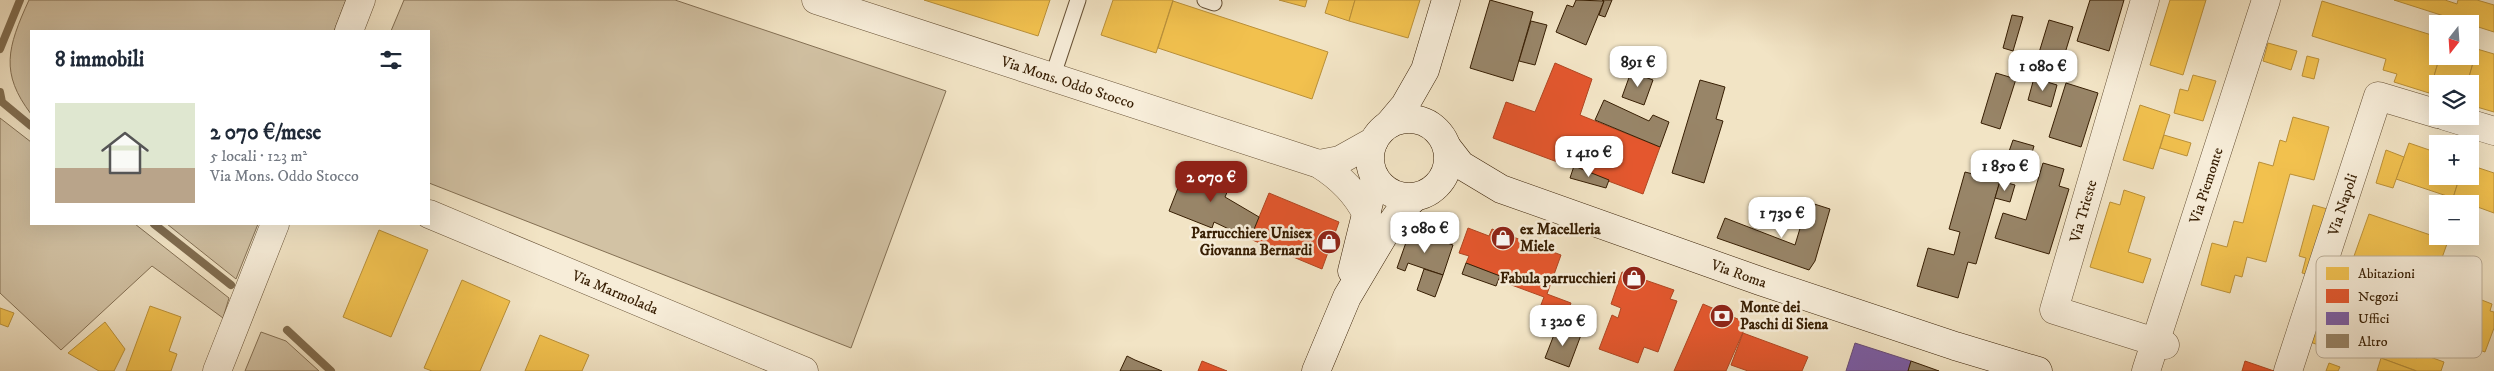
<!DOCTYPE html>
<html lang="it">
<head>
<meta charset="utf-8">
<style>
  body { margin:0; font-family:"IM FELL DW Pica",serif; background:#f6f6f7; color:#1f2937; height:100vh; display:flex; flex-direction:column; font-size:19px; white-space:nowrap }
  * { box-sizing:border-box; margin:0 }
  p { font-size:16px; color:#747a83 }
  .icon { flex:none; width:28px; height:28px; fill:none; stroke:currentColor; stroke-width:2; stroke-linecap:round; stroke-linejoin:round }
  .map { position:relative; flex:1; overflow:hidden }
  .sheet { position:absolute; left:30px; top:30px; width:400px; height:195px; display:flex; flex-direction:column; background:#fff; border-radius:0px; box-shadow:0 5px 20px #0002 }
  .sheet>* { flex:none }
  .needle { width:32px; rotate:197deg }
  .fabs { position:absolute; left:2429px; top:15px; display:grid; gap:10px }
  .fabs a { display:grid; place-items:center; width:50px; height:50px; border-radius:0px; background:#fff; box-shadow:0 5px 20px #0002; font-size:25px }
  .price { position:absolute; translate:-50% -42px; padding:0 11px; border-radius:10px; background:#fff; color:#222; font-size:16px; line-height:32px; filter:drop-shadow(0 1px 2px #0008) }
  .price::after { content:''; position:absolute; left:50%; top:30px; width:15px; height:11px; margin-left:-8px; background:inherit; clip-path:polygon(0 0,100% 0,50% 100%) }
  .price.active { background:#8f2418; color:#fff }
  ul { padding:0; list-style:none }
  li { display:flex; align-items:center; gap:15px; height:125px; padding:0 25px }
  li+li { border-top:1px solid #e0e1e3 }
  li span { display:grid; place-items:center; flex:none; width:140px; height:100px; border-radius:0px; color:#555 }
  li>.icon { margin-inline-start:auto }
  span .icon { width:60px; height:60px; fill:#fffc; stroke-width:1 }
  li b { font-size:21px }
  h2 { display:flex; justify-content:space-between; align-items:center; height:60px; padding:0 25px; font-size:21px }
  .map>svg:first-child { display:block }
  .green { fill:#d2c2a4; stroke:#847054 }
  .homes { fill:#f2c14e; stroke:#ba9038 }
  .shops { fill:#e4572e; stroke:#b04621 }
  .offices { fill:#7b5ea7; stroke:#674b76 }
  .lines { fill:none; stroke-linecap:round; stroke-linejoin:round }
  .stream { stroke:#816d50; stroke-width:8 }
  .building { fill:#988568; stroke:#371e03 }
  .lane-casing { stroke:#665034; stroke-width:17 }
  .street-casing { stroke:#665034; stroke-width:29 }
  .secondary-casing { stroke:#371e03; stroke-width:29 }
  .lane { stroke:#f7edd9; stroke-width:15 }
  .street { stroke:#f7edd9; stroke-width:28 }
  .secondary { stroke:#f7edd9; stroke-width:28 }
  .labels { text-anchor:middle; stroke-width:5; stroke-linejoin:round; paint-order:stroke }
  .street-label { font-size:15px; fill:#371e03; stroke:#f7edd9 }
  .poi-label { font-size:15px; font-weight:bold; fill:#371e03; stroke:#f7edd9; text-anchor:start }
  .key { fill:#f7edd9; stroke:#bdaf99; stroke-width:1 }
  .key-label { font-size:14px; fill:#371e03 }
</style>
</head>
<body>
<div class="map">
<svg width="2494" height="371" viewBox="0 0 2494 371">
  <rect width="100%" height="100%" fill="#f2e4c5"/>
  <filter id="stains"><feTurbulence type="fractalNoise" baseFrequency=".004" numOctaves="4"/><feColorMatrix values="0 0 0 0 .2 0 0 0 0 .09 0 0 0 0 .02 0 0 0 .5 -.17"/></filter>
  <radialGradient id="worn" r=".72"><stop offset=".6" stop-color="#630" stop-opacity="0"/><stop offset="1" stop-color="#630" stop-opacity=".3"/></radialGradient>
  <g class="green">
    <path d="M 29,0 L 346,0 L 334,31 L 31,31 L 31,114 C 0,73 7,48 29,0 Z"/>
    <path d="M 404,0 L 675,0 L 946,91 L 851,348 L 429,183 L 429,31 L 391,31 Z"/>
    <path d="M 0,118 L 31,142 L 31,224 L 135,224 L 229,298 L 223,318 L 152,266 L 61,350 L 0,293 Z"/>
    <path d="M 167,224 L 258,224 L 236,279 Z"/>
    <path d="M 261,332 L 286,341 L 319,371 L 245,371 Z"/>
  </g>
  <g class="homes">
    <path d="M 924,0 L 1050,0 L 1038,36 Z"/>
    <path d="M 1113,0 L 1173,0 L 1156,53 L 1101,35 Z"/>
    <path d="M 1279,0 L 1307,0 L 1305,7 Z"/>
    <path d="M 1329,0 L 1355,0 L 1349,21 L 1325,13 Z"/>
    <path d="M 1355,0 L 1420,0 L 1408,38 L 1349,21 Z"/>
    <path d="M 2170,0 L 2206,0 L 2183,75 L 2150,65 Z"/>
    <path d="M 2394,0 L 2445,0 L 2457,4 L 2458,0 L 2477,0 L 2494,5 L 2494,32 Z"/>
    <path d="M 1173,1 L 1328,52 L 1312,99 L 1158,48 Z"/>
    <path d="M 2322,1 L 2438,37 L 2438,56 L 2440,56 L 2429,93 L 2394,82 L 2397,74 L 2383,70 L 2386,59 L 2312,36 Z"/>
    <path d="M 2268,43 L 2297,51 L 2291,70 L 2263,61 Z"/>
    <path d="M 2470,47 L 2477,49 L 2467,84 L 2438,84 L 2438,95 L 2429,93 L 2440,56 L 2470,56 Z"/>
    <path d="M 2477,49 L 2494,54 L 2494,112 L 2470,105 L 2470,84 L 2467,84 Z"/>
    <path d="M 2307,56 L 2319,59 L 2314,79 L 2302,76 Z"/>
    <path d="M 2193,75 L 2216,81 L 2203,121 L 2174,113 L 2180,89 L 2188,91 Z"/>
    <path d="M 2140,105 L 2170,115 L 2153,169 L 2123,160 Z"/>
    <path d="M 2293,117 L 2329,127 L 2314,180 L 2290,174 L 2266,262 L 2247,257 L 2242,277 L 2235,275 L 2230,293 L 2201,285 L 2212,243 L 2227,247 L 2234,221 L 2243,223 L 2259,162 L 2273,166 L 2280,140 L 2286,142 Z"/>
    <path d="M 2164,135 L 2191,143 L 2187,156 L 2160,148 Z"/>
    <path d="M 2409,143 L 2438,153 L 2438,176 L 2460,176 L 2453,198 L 2396,179 Z"/>
    <path d="M 2386,150 L 2404,157 L 2393,188 L 2376,183 Z"/>
    <path d="M 2470,165 L 2494,173 L 2494,213 L 2453,198 L 2460,176 L 2470,176 Z"/>
    <path d="M 2124,190 L 2145,197 L 2128,252 L 2151,259 L 2143,283 L 2090,267 L 2110,202 L 2120,205 Z"/>
    <path d="M 2313,205 L 2331,210 L 2312,275 L 2302,273 L 2306,258 L 2299,256 Z"/>
    <path d="M 2369,214 L 2448,241 L 2432,286 L 2353,259 Z"/>
    <path d="M 379,230 L 428,250 L 391,337 L 343,317 Z"/>
    <path d="M 462,280 L 510,301 L 480,371 L 432,371 L 424,368 Z"/>
    <path d="M 2445,295 L 2472,305 L 2474,297 L 2492,304 L 2490,311 L 2494,312 L 2494,328 L 2485,352 L 2431,333 Z"/>
    <path d="M 2322,297 L 2360,310 L 2345,354 L 2307,341 Z"/>
    <path d="M 150,306 L 181,317 L 169,351 L 177,354 L 171,371 L 126,371 Z"/>
    <path d="M 0,308 L 14,313 L 8,327 L 0,324 Z"/>
    <path d="M 105,322 L 125,349 L 114,371 L 99,371 L 68,353 Z"/>
    <path d="M 540,335 L 589,355 L 582,371 L 525,371 Z"/>
    <path d="M 2386,346 L 2417,358 L 2419,353 L 2444,362 L 2441,371 L 2417,371 L 2381,358 Z"/>
    <path d="M 2381,358 L 2416,371 L 2377,371 Z"/>
    <path d="M 2329,363 L 2340,367 L 2338,371 L 2326,371 Z"/>
  </g>
  <g class="shops">
    <path d="M 1555,63 L 1592,79 L 1580,115 L 1660,147 L 1643,194 L 1493,138 L 1506,102 L 1535,112 Z"/>
    <path d="M 1269,193 L 1339,222 L 1322,269 L 1250,239 Z"/>
    <path d="M 1468,228 L 1489,236 L 1492,229 L 1561,255 L 1547,294 L 1571,303 L 1561,329 L 1557,327 L 1553,336 L 1532,328 L 1544,297 L 1498,280 L 1500,276 L 1466,263 L 1469,256 L 1459,253 Z"/>
    <path d="M 1622,272 L 1674,290 L 1670,299 L 1677,301 L 1658,352 L 1644,347 L 1638,363 L 1599,349 L 1612,315 L 1618,318 L 1621,308 L 1611,304 Z"/>
    <path d="M 1703,304 L 1747,323 L 1726,371 L 1674,371 Z"/>
    <path d="M 1743,333 L 1808,357 L 1802,371 L 1748,371 L 1731,365 Z"/>
    <path d="M 1202,361 L 1227,371 L 1198,371 Z"/>
    <path d="M 2245,361 L 2274,371 L 2242,371 Z"/>
  </g>
  <path class="offices" d="M 1855,343 L 1911,361 L 1908,371 L 1846,371 Z"/>
  <g class="lines">
    <g class="stream">
      <path d="M 0,49 L 20,0"/>
      <path d="M 0,92 L 2,102 L 31,126"/>
      <path d="M 154,224 L 231,285"/>
      <path d="M 287,330 L 331,371"/>
    </g>
  </g>
  <g class="building">
    <path d="M 1490,0 L 1533,12 L 1513,81 L 1470,68 Z"/>
    <path d="M 1576,0 L 1604,1 L 1586,45 L 1556,32 L 1567,5 L 1573,7 Z"/>
    <path d="M 1602,0 L 1612,0 L 1605,17 L 1599,15 L 1604,1 Z"/>
    <path d="M 2090,0 L 2124,0 L 2109,51 L 2077,41 Z"/>
    <path d="M 2012,15 L 2023,17 L 2013,51 L 2003,48 Z"/>
    <path d="M 2049,20 L 2073,27 L 2058,76 L 2034,69 Z"/>
    <path d="M 1531,21 L 1547,25 L 1535,65 L 1519,61 Z"/>
    <path d="M 1631,72 L 1653,80 L 1644,105 L 1622,97 Z"/>
    <path d="M 1996,73 L 2016,79 L 2000,129 L 1981,123 Z"/>
    <path d="M 2034,78 L 2057,85 L 2051,107 L 2028,100 Z"/>
    <path d="M 1700,80 L 1725,87 L 1716,119 L 1723,121 L 1704,183 L 1672,173 Z"/>
    <path d="M 2066,83 L 2098,93 L 2081,147 L 2049,137 Z"/>
    <path d="M 1604,100 L 1649,121 L 1653,115 L 1669,122 L 1660,147 L 1595,120 Z"/>
    <path d="M 2013,140 L 2034,146 L 2028,166 L 2006,160 Z"/>
    <path d="M 2043,163 L 2064,169 L 2059,186 L 2069,189 L 2049,254 L 1995,238 L 2003,213 L 2026,220 Z"/>
    <path d="M 1187,165 L 1231,183 L 1225,197 L 1259,217 L 1250,239 L 1214,222 L 1212,228 L 1169,211 Z"/>
    <path d="M 1574,166 L 1609,180 L 1606,188 L 1570,178 Z"/>
    <path d="M 1965,172 L 2000,181 L 1976,264 L 1968,262 L 1958,298 L 1917,286 L 1928,248 L 1954,255 L 1960,232 L 1949,229 Z"/>
    <path d="M 2000,181 L 2015,185 L 2010,202 L 1995,198 Z"/>
    <path d="M 1808,202 L 1830,209 L 1815,261 L 1809,270 L 1717,238 L 1725,218 L 1795,245 Z"/>
    <path d="M 1416,233 L 1453,245 L 1443,275 L 1408,263 L 1405,271 L 1397,268 L 1409,234 Z"/>
    <path d="M 1466,263 L 1500,276 L 1496,286 L 1462,274 Z"/>
    <path d="M 1424,269 L 1443,275 L 1435,297 L 1417,290 Z"/>
    <path d="M 1557,327 L 1581,335 L 1569,367 L 1545,358 Z"/>
    <path d="M 1127,356 L 1135,360 L 1162,371 L 1120,371 Z"/>
    <path d="M 1911,361 L 1939,371 L 1908,371 Z"/>
  </g>
  <g class="lines">
    <g class="lane-casing">
      <g id="lane">
        <path d="M 1205,0 L 1214,3"/>
        <path d="M 1052,78 L 1078,0"/>
      </g>
    </g>
    <g class="street-casing">
      <g id="street">
        <path id="s1" d="M 816,0 L 1319,164 C 1340,177 1356,192 1367,215"/>
        <path d="M 2145,0 L 2054,310 L 2165,345"/>
        <path d="M 349,31 L 361,0"/>
        <path d="M 2445,116 L 2494,131"/>
        <path d="M 1319,164 L 1340,160 L 1374,141"/>
        <path id="s2" d="M 429,214 L 804,371"/>
        <path d="M 217,371 L 275,224"/>
        <path id="s3" d="M 2146,371 L 2266,0"/>
        <path id="s4" d="M 2288,371 L 2378,96 L 2438,114"/>
      </g>
    </g>
    <g class="secondary-casing">
      <g id="secondary">
        <circle cx="1409" cy="158" r="39"/>
        <path d="M 1389,124 L 1405,105 L 1425,70 L 1446,0"/>
        <path id="s5" d="M 1447,147 L 1461,165 L 1501,189 L 1760,281 L 1955,346 L 2038,371"/>
        <path d="M 1352,271 L 1375,178"/>
        <path d="M 1316,371 L 1347,297 L 1388,228 L 1401,210 L 1415,197"/>
      </g>
    </g>
    <use href="#lane" class="lane"/>
    <use href="#street" class="street"/>
    <use href="#secondary" class="secondary"/>
  </g>
  <defs>
    <g id="shop-disc" transform="scale(1.25)"><circle r="9.5" fill="#8f2418" stroke="#f7edd9"/><path d="M-5-2.5h2.3a2.7 3.5 0 0 1 5.4 0H5L5.5 6h-11ZM-1.5-2.5h3a1.5 2.3 0 0 0-3 0Z" fill="#fff"/></g>
    <g id="bank-disc" transform="scale(1.25)"><circle r="9.5" fill="#8f2418" stroke="#f7edd9"/><path d="M-6-4H6V4H-6ZM0-2.3a2.3 2.3 0 1 0 0 4.6a2.3 2.3 0 1 0 0-4.6Z" fill="#fff"/></g>
  </defs>
  <g fill-rule="evenodd">
    <use href="#shop-disc" x="1503" y="238"/>
    <use href="#shop-disc" x="1329" y="242"/>
    <use href="#shop-disc" x="1634" y="278"/>
    <use href="#bank-disc" x="1722" y="316"/>
  </g>
  <g class="labels">
    <g class="street-label">
      <text dy="5" stroke="none"><textPath href="#s1" startOffset="265">Via Mons. Oddo Stocco</textPath></text>
      <text dy="5" stroke="none"><textPath href="#s3" startOffset="195">Via Piemonte</textPath></text>
      <text dy="5" stroke="none"><textPath href="#s4" startOffset="175">Via Napoli</textPath></text>
      <text transform="translate(2083 211) rotate(-74)" y="5">Via Trieste</text>
      <text dy="5" stroke="none"><textPath href="#s5" startOffset="322">Via Roma</textPath></text>
      <text dy="5" stroke="none"><textPath href="#s2" startOffset="202">Via Marmolada</textPath></text>
    </g>
    <g class="poi-label">
      <text x="1520" y="234">ex Macelleria<tspan x="1520" dy="17">Miele</tspan></text>
      <text x="1312" y="238" text-anchor="end">Parrucchiere Unisex<tspan x="1312" dy="17">Giovanna Bernardi</tspan></text>
      <text x="1616" y="283" text-anchor="end">Fabula parrucchieri</text>
      <text x="1740" y="312">Monte dei<tspan x="1740" dy="17">Paschi di Siena</tspan></text>
    </g>
  </g>
  <rect x="2316" y="256" width="166" height="102" rx="8" class="key"/>
  <rect x="2326" y="267" width="23" height="13" fill="#f2c14e"/>
  <rect x="2326" y="289" width="23" height="14" fill="#e4572e"/>
  <rect x="2326" y="312" width="23" height="13" fill="#7b5ea7"/>
  <rect x="2326" y="334" width="23" height="14" fill="#988568"/>
  <g class="key-label">
    <text x="2358" y="278">Abitazioni</text>
    <text x="2358" y="301">Negozi</text>
    <text x="2358" y="323">Uffici</text>
    <text x="2358" y="346">Altro</text>
  </g>
  <rect width="100%" height="100%" filter="url(#stains)"/>
  <rect width="100%" height="100%" fill="url(#worn)"/>
</svg>
<div class="fabs">
<a><svg class="needle" viewBox="-14 -14 28 28"><path d="M0-13l5 13h-10z" fill="#e53935"/><path d="M0 13l5-13h-10z" fill="#747a83"/></svg></a>
<a><svg class="icon" aria-label="layers" viewBox="0 0 24 24"><path d="M12 4l9 5-9 5-9-5zM3 14l9 5 9-5"/></svg></a>
<a>+</a>
<a>−</a>
</div>
<b class="price" style="left:1638px;top:88px">891 €</b>
<b class="price" style="left:2043px;top:92px">1 080 €</b>
<b class="price" style="left:1589px;top:178px">1 410 €</b>
<b class="price" style="left:2005px;top:192px">1 850 €</b>
<b class="price active" style="left:1211px;top:203px">2 070 €</b>
<b class="price" style="left:1782px;top:239px">1 730 €</b>
<b class="price" style="left:1425px;top:254px">3 080 €</b>
<b class="price" style="left:1563px;top:347px">1 320 €</b>
<section class="sheet">
<h2>8 immobili<svg class="icon" aria-label="filters" viewBox="0 0 24 24"><path d="M4 7h16M4 17h16"/><circle cx="9" cy="7" r="2"/><circle cx="15" cy="17" r="2"/></svg></h2>
<ul>
<li><span style="background:linear-gradient(#dfe7d0 65%,#b9a48a 0)"><svg class="icon" aria-label="home" viewBox="0 0 24 24"><path d="M3 11l9-7 9 7M6 9v11h12V9"/></svg></span><div><b>2 070 €/mese</b><p>5 locali · 123 m²</p><p>Via Mons. Oddo Stocco</p></div></li>
</ul>
</section>
</div>
</body>
</html>
